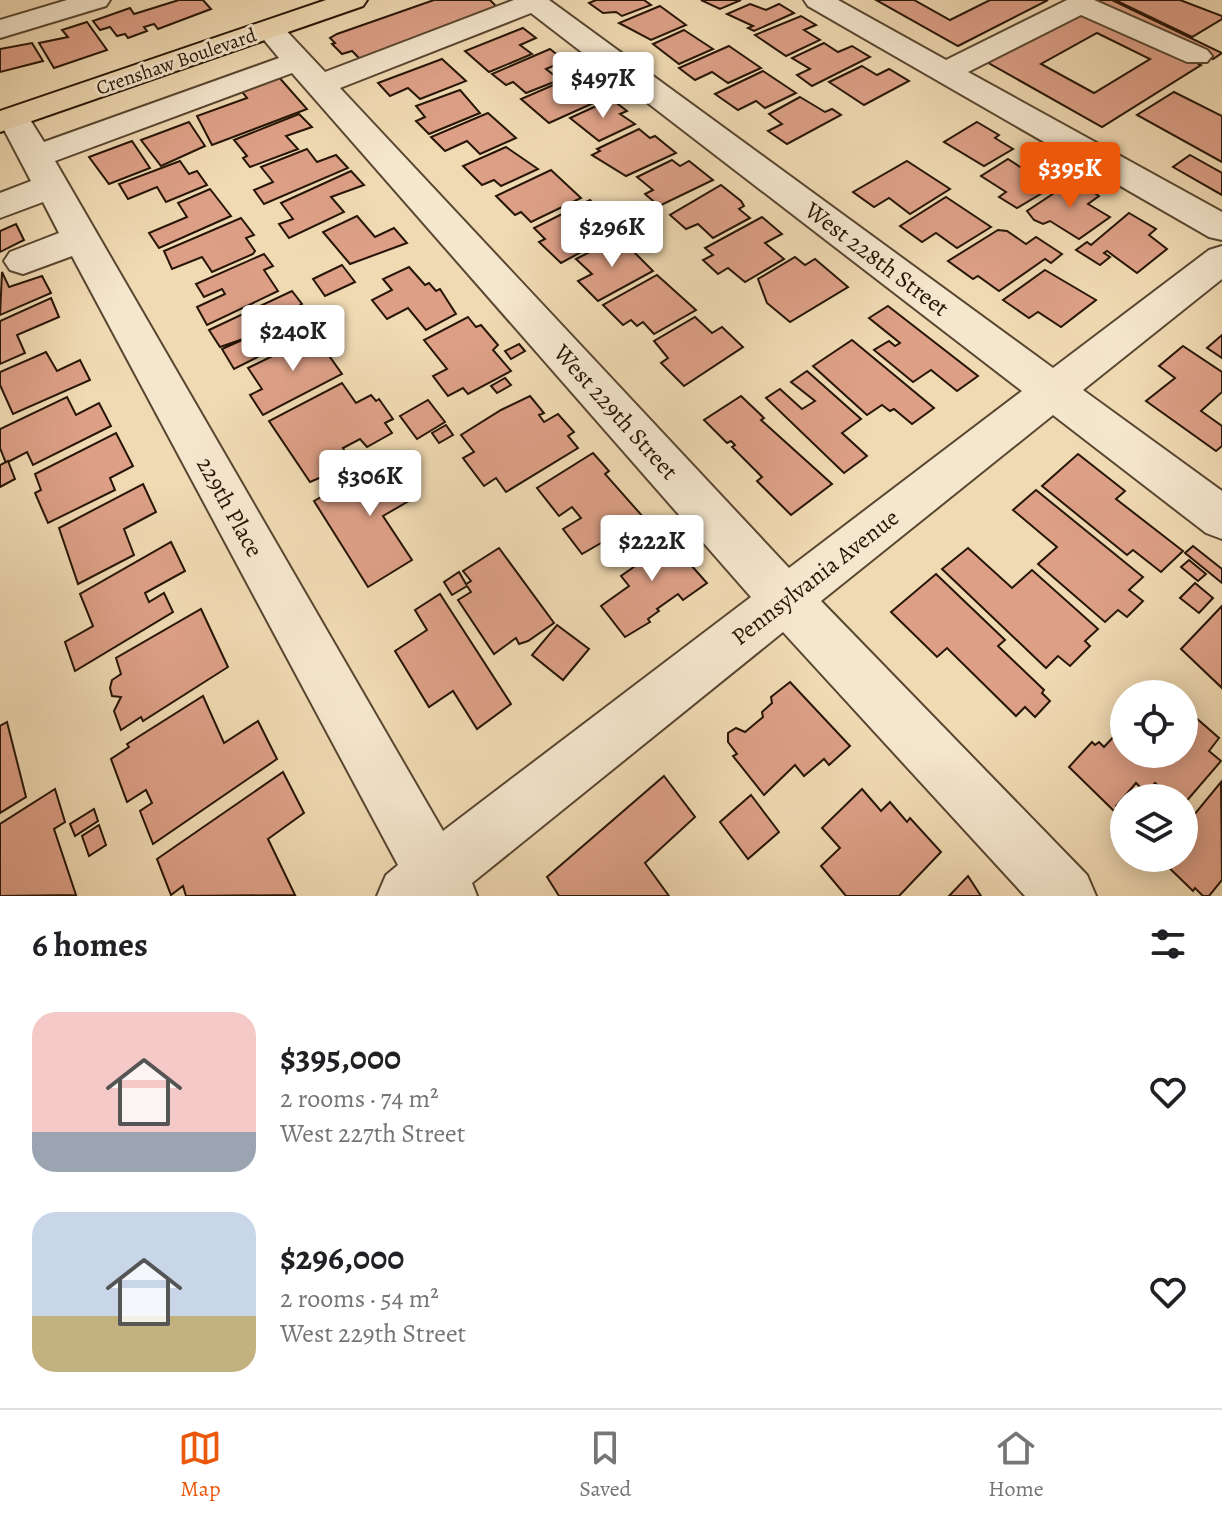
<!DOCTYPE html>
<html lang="en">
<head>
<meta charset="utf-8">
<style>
  body { margin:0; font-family:Alegreya,serif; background:#f2f2f2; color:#202124; height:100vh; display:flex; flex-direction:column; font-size:30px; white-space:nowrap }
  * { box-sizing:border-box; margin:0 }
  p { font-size:26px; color:#757577 }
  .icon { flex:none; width:44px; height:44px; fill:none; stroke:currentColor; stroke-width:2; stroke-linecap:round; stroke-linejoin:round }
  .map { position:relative; height:896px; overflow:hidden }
  .drawer { display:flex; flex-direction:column; background:#fff; flex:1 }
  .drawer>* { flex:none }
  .buttons { position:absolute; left:1110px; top:680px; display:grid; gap:16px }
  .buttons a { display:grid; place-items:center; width:88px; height:88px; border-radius:50%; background:#fff; box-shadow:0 4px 20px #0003; font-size:40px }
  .price { position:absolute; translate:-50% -68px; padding:0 18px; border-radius:8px; background:#fff; color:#222; font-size:26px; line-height:52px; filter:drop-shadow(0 2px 4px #0008) }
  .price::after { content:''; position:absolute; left:50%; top:48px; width:24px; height:18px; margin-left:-12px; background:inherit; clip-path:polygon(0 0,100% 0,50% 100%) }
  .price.on { background:#ea580c; color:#fff }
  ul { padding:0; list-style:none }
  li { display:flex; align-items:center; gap:24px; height:200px; padding:0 32px }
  li span { display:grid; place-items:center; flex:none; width:224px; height:160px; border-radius:24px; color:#555 }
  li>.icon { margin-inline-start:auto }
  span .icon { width:96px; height:96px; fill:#fffc; stroke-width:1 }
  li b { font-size:34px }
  h2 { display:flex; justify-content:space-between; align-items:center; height:96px; padding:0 32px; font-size:34px }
  .menu { display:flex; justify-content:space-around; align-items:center; height:112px; border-top:2px solid #e0e0e0; background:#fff; font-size:22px; color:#757577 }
  .menu a { display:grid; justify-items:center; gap:4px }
  .menu .on { color:#ea580c }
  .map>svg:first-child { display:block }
  .building { fill:#dda087; stroke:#261505; stroke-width:2; fill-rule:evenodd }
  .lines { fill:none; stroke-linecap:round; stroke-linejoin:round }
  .minor-casing { stroke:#584630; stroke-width:4 }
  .major-casing { stroke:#261505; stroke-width:4 }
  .minor { fill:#f5e7ce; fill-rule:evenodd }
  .major { fill:#f0dab3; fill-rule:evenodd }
  .labels { text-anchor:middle; stroke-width:6; stroke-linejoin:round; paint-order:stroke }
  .far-street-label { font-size:20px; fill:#261505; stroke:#f5e7ce }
  .street-label { font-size:24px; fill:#261505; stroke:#f5e7ce }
</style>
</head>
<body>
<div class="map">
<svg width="1222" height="896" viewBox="0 0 1222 896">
  <rect width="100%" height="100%" fill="#f0dab3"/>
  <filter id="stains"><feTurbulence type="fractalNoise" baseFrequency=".0025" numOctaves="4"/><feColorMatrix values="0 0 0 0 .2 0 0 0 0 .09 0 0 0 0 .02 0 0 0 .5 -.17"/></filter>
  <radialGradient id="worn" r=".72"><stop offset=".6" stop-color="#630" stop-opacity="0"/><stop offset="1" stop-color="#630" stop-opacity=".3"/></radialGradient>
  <g class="building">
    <path d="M 203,0 L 211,9 L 158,29 L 154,24 L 144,27 L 147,31 L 128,38 L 125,34 L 117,36 L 110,27 L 100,30 L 93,21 L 130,8 L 134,14 L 179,0 Z"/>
    <path d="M 434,0 L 490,0 L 501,11 L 364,63 L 352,51 L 342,54 L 332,44 L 335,43 L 330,38 L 337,34 Z"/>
    <path d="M 596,0 L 644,0 L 651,5 L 622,16 L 616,12 L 603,13 L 589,3 Z"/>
    <path d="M 701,0 L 741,0 L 720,9 Z"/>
    <path d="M 876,0 L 914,0 L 950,20 L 990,0 L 1048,0 L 958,46 Z"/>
    <path d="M 1090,0 L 1112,0 L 1222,53 L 1213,59 Z"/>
    <path d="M 1115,0 L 1180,0 L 1222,16 L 1222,19 L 1192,37 Z"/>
    <path d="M 750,4 L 766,10 L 779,4 L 794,13 L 754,31 L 748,28 L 753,26 L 727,14 Z"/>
    <path d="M 660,6 L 686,25 L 651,40 L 619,23 Z"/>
    <path d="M 1085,8 L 1201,65 L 1102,127 L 985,61 ZM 1097,33 L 1150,59 L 1094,93 L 1041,64 Z"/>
    <path d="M 801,16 L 816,25 L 804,30 L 820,40 L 786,56 L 755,35 Z"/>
    <path d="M 87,22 L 107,50 L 54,68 L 39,43 L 68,37 L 62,30 Z"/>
    <path d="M 523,28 L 536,38 L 520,45 L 532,54 L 489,72 L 465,51 Z"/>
    <path d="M 684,30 L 713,49 L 679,64 L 653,44 Z"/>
    <path d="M 32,43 L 43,61 L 0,72 L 0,49 Z"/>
    <path d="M 824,43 L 838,52 L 852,46 L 870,57 L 812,86 L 797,75 L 810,69 L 792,58 Z"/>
    <path d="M 729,46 L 761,68 L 728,83 L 712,72 L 695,80 L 679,68 Z"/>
    <path d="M 550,49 L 565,61 L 546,69 L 559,79 L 554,82 L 526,93 L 513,82 L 506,85 L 492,74 Z"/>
    <path d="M 442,59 L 466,81 L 420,99 L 408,88 L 390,96 L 378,83 Z"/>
    <path d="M 862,66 L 877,75 L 889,69 L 909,81 L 864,105 L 829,82 Z"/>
    <path d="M 763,71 L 796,93 L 765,108 L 756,101 L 738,110 L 715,94 Z"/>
    <path d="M 277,75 L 307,109 L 212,145 L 197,116 L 247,98 L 239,88 Z"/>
    <path d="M 565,80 L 578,91 L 594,84 L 609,96 L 549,123 L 521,99 Z"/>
    <path d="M 460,90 L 480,113 L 429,134 L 416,121 L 425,117 L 416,106 Z"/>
    <path d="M 1174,92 L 1222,116 L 1222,162 L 1137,115 Z"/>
    <path d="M 800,97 L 825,112 L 832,109 L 841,115 L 787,144 L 768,131 L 782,124 L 769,114 Z"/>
    <path d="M 614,101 L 627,111 L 620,114 L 635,124 L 599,141 L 570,118 L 605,102 Z"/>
    <path d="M 488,113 L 516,138 L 480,154 L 467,141 L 445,151 L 431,137 Z"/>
    <path d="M 299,114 L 312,127 L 286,136 L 298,149 L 250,167 L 243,158 L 247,156 L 234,140 Z"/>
    <path d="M 189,122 L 205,146 L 161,166 L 141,140 Z"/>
    <path d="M 977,122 L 999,135 L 995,138 L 1013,149 L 984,166 L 944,142 Z"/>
    <path d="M 639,129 L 650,138 L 655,136 L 676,153 L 626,176 L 592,155 L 600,151 L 597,149 Z"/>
    <path d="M 132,141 L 150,168 L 109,184 L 89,157 Z"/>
    <path d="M 506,147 L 538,169 L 501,186 L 494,180 L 482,185 L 463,166 Z"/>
    <path d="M 307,149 L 317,162 L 336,155 L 348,168 L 264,204 L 254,190 L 273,182 L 261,167 Z"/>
    <path d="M 1190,155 L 1222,173 L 1222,195 L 1173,167 Z"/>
    <path d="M 1008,159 L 1028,172 L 1044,162 L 1069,177 L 1017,208 L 999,197 L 1006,192 L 981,176 Z"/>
    <path d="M 672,160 L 680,166 L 689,161 L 713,180 L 659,206 L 645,194 L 653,190 L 637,177 Z"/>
    <path d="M 180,161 L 189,174 L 197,171 L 207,185 L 166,202 L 157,187 L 128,199 L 119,184 Z"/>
    <path d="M 907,161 L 950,189 L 910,214 L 889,198 L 874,207 L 853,192 Z"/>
    <path d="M 551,170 L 581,198 L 531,222 L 521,212 L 515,215 L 496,196 Z"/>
    <path d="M 351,171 L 364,185 L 331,197 L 344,212 L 289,238 L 279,224 L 293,219 L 281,203 Z"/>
    <path d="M 1074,180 L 1099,196 L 1088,204 L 1110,217 L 1079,239 L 1050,221 L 1043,224 L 1034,220 L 1027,211 Z"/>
    <path d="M 721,185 L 741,201 L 744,206 L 739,209 L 750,218 L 713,238 L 698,224 L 686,229 L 670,215 Z"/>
    <path d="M 210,189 L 231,216 L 159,248 L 149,233 L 187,217 L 178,203 Z"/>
    <path d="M 946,197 L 991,227 L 957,248 L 936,233 L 922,242 L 900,226 Z"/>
    <path d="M 590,200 L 607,219 L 602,221 L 616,233 L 561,263 L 539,242 L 545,239 L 534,228 Z"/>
    <path d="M 1129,213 L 1156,229 L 1149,235 L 1167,249 L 1137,273 L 1107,251 L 1104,253 L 1110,257 L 1100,265 L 1076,250 L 1087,242 L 1091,245 Z"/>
    <path d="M 627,214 L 638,224 L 624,232 L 612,222 Z"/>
    <path d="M 357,216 L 375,237 L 394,228 L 407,243 L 350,264 L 323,232 Z"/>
    <path d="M 762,217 L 782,234 L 765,243 L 784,259 L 745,282 L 728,268 L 718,274 L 703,260 L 713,255 L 705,248 Z"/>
    <path d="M 241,218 L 254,235 L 246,238 L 255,251 L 253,254 L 212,272 L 202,257 L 172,269 L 164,251 Z"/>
    <path d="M 16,224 L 24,240 L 0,252 L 0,231 Z"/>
    <path d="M 998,230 L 1007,231 L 1026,244 L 1036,237 L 1062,254 L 1051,263 L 1045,259 L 999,291 L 978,276 L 973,279 L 948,261 Z"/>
    <path d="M 619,237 L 653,271 L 598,301 L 578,281 L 592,274 L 576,259 Z"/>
    <path d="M 264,254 L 273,266 L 264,270 L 278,291 L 207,325 L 197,307 L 225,294 L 222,289 L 204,297 L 196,284 Z"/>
    <path d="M 795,257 L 805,265 L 815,259 L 848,287 L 790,322 L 767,303 L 758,279 Z"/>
    <path d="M 342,265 L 355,282 L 325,296 L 313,279 Z"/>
    <path d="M 409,267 L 425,285 L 429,283 L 436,291 L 440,289 L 456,314 L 426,330 L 408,308 L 387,319 L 372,300 L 392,290 L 383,279 Z"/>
    <path d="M 1045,270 L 1096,300 L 1061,327 L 1038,312 L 1029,318 L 1003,300 Z"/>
    <path d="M 2,272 L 9,287 L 42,276 L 51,293 L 0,315 Z"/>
    <path d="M 657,275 L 696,310 L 654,334 L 643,322 L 637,326 L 631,320 L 623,325 L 603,305 Z"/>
    <path d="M 292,291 L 302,304 L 295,308 L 311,330 L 234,369 L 222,349 L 249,337 L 220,347 L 209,330 Z"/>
    <path d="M 51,298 L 59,317 L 17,335 L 25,353 L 0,364 L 0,321 Z"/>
    <path d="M 888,306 L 978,376 L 957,391 L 931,370 L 913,382 L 874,350 L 889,341 L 895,346 L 900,343 L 869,318 Z"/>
    <path d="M 468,317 L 476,327 L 481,325 L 498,345 L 493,350 L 511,371 L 468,394 L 463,388 L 448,396 L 433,376 L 447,369 L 424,340 Z"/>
    <path d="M 695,317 L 712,333 L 722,327 L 743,347 L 684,386 L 661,363 L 668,358 L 654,341 Z"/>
    <path d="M 321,332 L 332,347 L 325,350 L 342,374 L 263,415 L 250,395 L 262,389 L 248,368 Z"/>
    <path d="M 1222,335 L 1222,358 L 1207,348 Z"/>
    <path d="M 852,340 L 934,408 L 912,424 L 894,409 L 890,411 L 882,405 L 867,415 L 813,366 Z"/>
    <path d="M 519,344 L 525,351 L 511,359 L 505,351 Z"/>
    <path d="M 1183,346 L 1222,372 L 1222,392 L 1201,411 L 1222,426 L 1222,446 L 1216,451 L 1146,401 L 1175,378 L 1159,366 Z"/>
    <path d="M 46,352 L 57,371 L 80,360 L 90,380 L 13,414 L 0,385 L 0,372 Z"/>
    <path d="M 807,371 L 861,419 L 842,433 L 867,456 L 844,473 L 766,398 L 780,389 L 802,409 L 815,401 L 791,382 Z"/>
    <path d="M 505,378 L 511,385 L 497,393 L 491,386 Z"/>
    <path d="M 342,383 L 356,403 L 371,395 L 376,401 L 379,399 L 393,419 L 385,423 L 392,433 L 367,447 L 360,439 L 343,448 L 355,472 L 331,485 L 324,476 L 310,482 L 269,421 Z"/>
    <path d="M 530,396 L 544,413 L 539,415 L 544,422 L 558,414 L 574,432 L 568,436 L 578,448 L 506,492 L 496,478 L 484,486 L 463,458 L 474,452 L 461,435 L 501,410 Z"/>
    <path d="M 741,396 L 764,418 L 761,420 L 832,484 L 791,515 L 757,481 L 762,477 L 732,447 L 735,445 L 731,441 L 727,443 L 704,420 Z"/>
    <path d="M 67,397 L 76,415 L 99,403 L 111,426 L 33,465 L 27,452 L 6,463 L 0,448 L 0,429 Z"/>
    <path d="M 428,400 L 445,422 L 417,439 L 400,416 Z"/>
    <path d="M 446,425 L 453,435 L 439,443 L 432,433 Z"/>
    <path d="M 116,433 L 133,466 L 110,478 L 115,490 L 48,523 L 35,493 L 41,490 L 35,474 Z"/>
    <path d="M 400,452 L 416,475 L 403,482 L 414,498 L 383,516 L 412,560 L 368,587 L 314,501 Z"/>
    <path d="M 593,453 L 609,471 L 605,474 L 644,518 L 582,554 L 563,529 L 581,518 L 572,507 L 559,516 L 537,488 Z"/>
    <path d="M 1078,454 L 1125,491 L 1116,499 L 1183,551 L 1161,572 L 1133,550 L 1127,555 L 1042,486 Z"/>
    <path d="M 8,461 L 15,479 L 0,487 L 0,465 Z"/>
    <path d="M 143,484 L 156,512 L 124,529 L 134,555 L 78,584 L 59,528 Z"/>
    <path d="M 1036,490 L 1143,577 L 1129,590 L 1143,601 L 1127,617 L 1118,610 L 1105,622 L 1038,564 L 1057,547 L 1013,510 Z"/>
    <path d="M 659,529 L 707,583 L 683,600 L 678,594 L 657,609 L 659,611 L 648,619 L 650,622 L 625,637 L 601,606 L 629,586 L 621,576 L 638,564 L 627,551 Z"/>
    <path d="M 171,542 L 185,571 L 145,593 L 149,602 L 164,593 L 173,612 L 75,671 L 65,642 L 93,626 L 80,594 Z"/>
    <path d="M 1193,546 L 1222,569 L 1222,583 L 1185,553 Z"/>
    <path d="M 499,548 L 554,623 L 528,641 L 519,644 L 516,638 L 494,654 L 458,600 L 471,592 L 467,586 L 452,595 L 444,582 L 459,572 L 466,584 L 471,581 L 463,571 Z"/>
    <path d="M 968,548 L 1012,588 L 1032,570 L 1098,629 L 1085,641 L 1090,646 L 1070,666 L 1058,656 L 1046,668 L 942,569 Z"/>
    <path d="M 1189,560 L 1206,574 L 1198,581 L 1181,567 Z"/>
    <path d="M 936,574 L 1005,640 L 998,646 L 1044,690 L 1042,693 L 1050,701 L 1035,717 L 1025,707 L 1016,716 L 947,648 L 937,657 L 891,612 Z"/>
    <path d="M 1195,583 L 1213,598 L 1199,613 L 1180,598 Z"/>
    <path d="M 440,594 L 511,704 L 477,729 L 453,691 L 429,707 L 395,651 L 427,630 L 415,610 Z"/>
    <path d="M 1222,606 L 1222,688 L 1181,649 Z"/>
    <path d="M 201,609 L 228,667 L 143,721 L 141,717 L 121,730 L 114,711 L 121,697 L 112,696 L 110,688 L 112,680 L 121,674 L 116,658 Z"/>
    <path d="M 557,625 L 589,649 L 563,680 L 532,655 Z"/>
    <path d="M 790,682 L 850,746 L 829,765 L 824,759 L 804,776 L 795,765 L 764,795 L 733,756 L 737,754 L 728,742 L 728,733 L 736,728 L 745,732 L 763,717 L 762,712 L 772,703 L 771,697 Z"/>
    <path d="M 203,696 L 224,743 L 258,721 L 277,759 L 153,844 L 140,811 L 152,803 L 146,790 L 127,802 L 111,759 L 129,747 L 127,744 Z"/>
    <path d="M 1187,710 L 1219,738 L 1209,751 L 1221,761 L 1184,804 L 1184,798 L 1171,798 L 1155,783 L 1146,793 L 1136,783 L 1116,806 L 1118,808 L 1115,812 L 1069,767 L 1092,742 L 1095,745 L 1099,742 L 1104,747 L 1117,733 L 1120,736 L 1124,731 L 1124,754 L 1184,754 L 1184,714 Z"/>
    <path d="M 7,722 L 26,797 L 0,813 L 0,726 Z"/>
    <path d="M 283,772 L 304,813 L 268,839 L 295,895 L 186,896 L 183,886 L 171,895 L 157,859 Z"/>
    <path d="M 664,776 L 695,817 L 645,863 L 669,896 L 559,896 L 547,877 Z"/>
    <path d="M 1221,782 L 1222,880 L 1209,896 L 1203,896 L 1195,888 L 1193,891 L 1159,858 L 1184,858 L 1184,827 Z"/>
    <path d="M 55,789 L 65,822 L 54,829 L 76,895 L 0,896 L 0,824 Z"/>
    <path d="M 862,789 L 881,811 L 890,802 L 907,822 L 910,818 L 941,852 L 899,896 L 846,896 L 821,866 L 840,848 L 822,828 Z"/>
    <path d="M 751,795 L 779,832 L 748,859 L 720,822 Z"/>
    <path d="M 94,809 L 98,821 L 75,836 L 70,824 Z"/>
    <path d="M 99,825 L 106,845 L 89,856 L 82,836 Z"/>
    <path d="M 968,876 L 981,896 L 949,896 Z"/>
  </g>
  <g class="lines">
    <g class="minor-casing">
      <g id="minor">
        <path d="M 67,0 L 110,0 L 106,6 L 0,38 L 0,20 Z"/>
        <path d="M 514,0 L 549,0 L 1053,368 L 1209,250 L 1222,246 L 1222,279 L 1083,390 L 1222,491 L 1222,539 L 1206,533 L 1053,415 L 821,601 L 1087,875 L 1096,896 L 1025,896 L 783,632 L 472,883 L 477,896 L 377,896 L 386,875 L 398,865 L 72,256 L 23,274 L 10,270 L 4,261 L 10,252 L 59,233 L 43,202 L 0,218 L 0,193 L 31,181 L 0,122 L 0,113 L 13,107 L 24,110 L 44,142 L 279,58 L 255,29 L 259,23 L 279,23 L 325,72 ZM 531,13 L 1022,391 L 789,568 L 340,88 ZM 292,73 L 751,597 L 443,831 L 55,161 Z"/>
        <path d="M 804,0 L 838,0 L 946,60 L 1067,0 L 1094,0 L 1207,50 L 1212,56 L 1207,62 L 1187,62 L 1081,15 L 968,72 L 1222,212 L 1222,240 L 1209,237 L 808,6 Z"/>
      </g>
    </g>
    <g class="major-casing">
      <path id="major" d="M 326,0 L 367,0 L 363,6 L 0,132 L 0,111 Z"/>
    </g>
    <use href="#minor" class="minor"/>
    <use href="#major" class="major"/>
  </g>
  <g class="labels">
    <g class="far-street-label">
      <text transform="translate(176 61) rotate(-19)" y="7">Crenshaw Boulevard</text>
    </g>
    <g class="street-label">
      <text transform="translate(877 259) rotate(37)" y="8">West 228th Street</text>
      <text transform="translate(616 412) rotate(48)" y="8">West 229th Street</text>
      <text transform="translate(230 507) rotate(61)" y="8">229th Place</text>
      <text transform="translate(815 577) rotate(-38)" y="8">Pennsylvania Avenue</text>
    </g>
  </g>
  <rect width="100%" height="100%" filter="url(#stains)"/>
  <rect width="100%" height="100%" fill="url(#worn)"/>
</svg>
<div class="buttons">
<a><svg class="icon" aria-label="locate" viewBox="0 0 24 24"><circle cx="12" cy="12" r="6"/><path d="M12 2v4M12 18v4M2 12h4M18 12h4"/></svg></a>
<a><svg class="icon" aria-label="layers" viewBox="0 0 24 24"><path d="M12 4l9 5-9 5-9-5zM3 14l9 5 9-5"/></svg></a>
</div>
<b class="price" style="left:603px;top:120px">$497K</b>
<b class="price on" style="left:1070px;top:210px">$395K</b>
<b class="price" style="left:612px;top:269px">$296K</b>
<b class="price" style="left:293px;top:373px">$240K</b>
<b class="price" style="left:370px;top:518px">$306K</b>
<b class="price" style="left:652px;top:583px">$222K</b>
</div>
<section class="drawer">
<h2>6 homes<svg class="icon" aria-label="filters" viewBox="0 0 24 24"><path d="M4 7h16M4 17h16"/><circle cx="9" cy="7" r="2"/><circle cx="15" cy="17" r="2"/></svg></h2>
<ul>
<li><span style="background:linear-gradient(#f6c9c9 75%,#9aa5b1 0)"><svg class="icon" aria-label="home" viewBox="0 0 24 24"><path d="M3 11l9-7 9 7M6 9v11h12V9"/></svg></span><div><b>$395,000</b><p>2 rooms · 74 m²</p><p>West 227th Street</p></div><svg class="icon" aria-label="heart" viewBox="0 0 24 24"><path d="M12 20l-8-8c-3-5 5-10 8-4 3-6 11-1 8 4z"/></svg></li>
<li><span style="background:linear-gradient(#c9d6e8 65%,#c2b280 0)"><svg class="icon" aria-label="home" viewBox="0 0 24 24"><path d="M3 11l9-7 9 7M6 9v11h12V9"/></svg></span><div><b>$296,000</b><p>2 rooms · 54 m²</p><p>West 229th Street</p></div><svg class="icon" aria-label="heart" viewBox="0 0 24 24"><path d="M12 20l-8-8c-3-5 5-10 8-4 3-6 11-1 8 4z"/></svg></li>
</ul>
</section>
<nav class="menu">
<a class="on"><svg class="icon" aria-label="map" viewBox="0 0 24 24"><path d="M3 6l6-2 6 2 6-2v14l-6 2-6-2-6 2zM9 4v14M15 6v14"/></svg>Map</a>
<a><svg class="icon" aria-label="saved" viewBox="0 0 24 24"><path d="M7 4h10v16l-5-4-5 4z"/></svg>Saved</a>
<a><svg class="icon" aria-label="home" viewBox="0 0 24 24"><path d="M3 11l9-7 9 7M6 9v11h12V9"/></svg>Home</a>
</nav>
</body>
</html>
